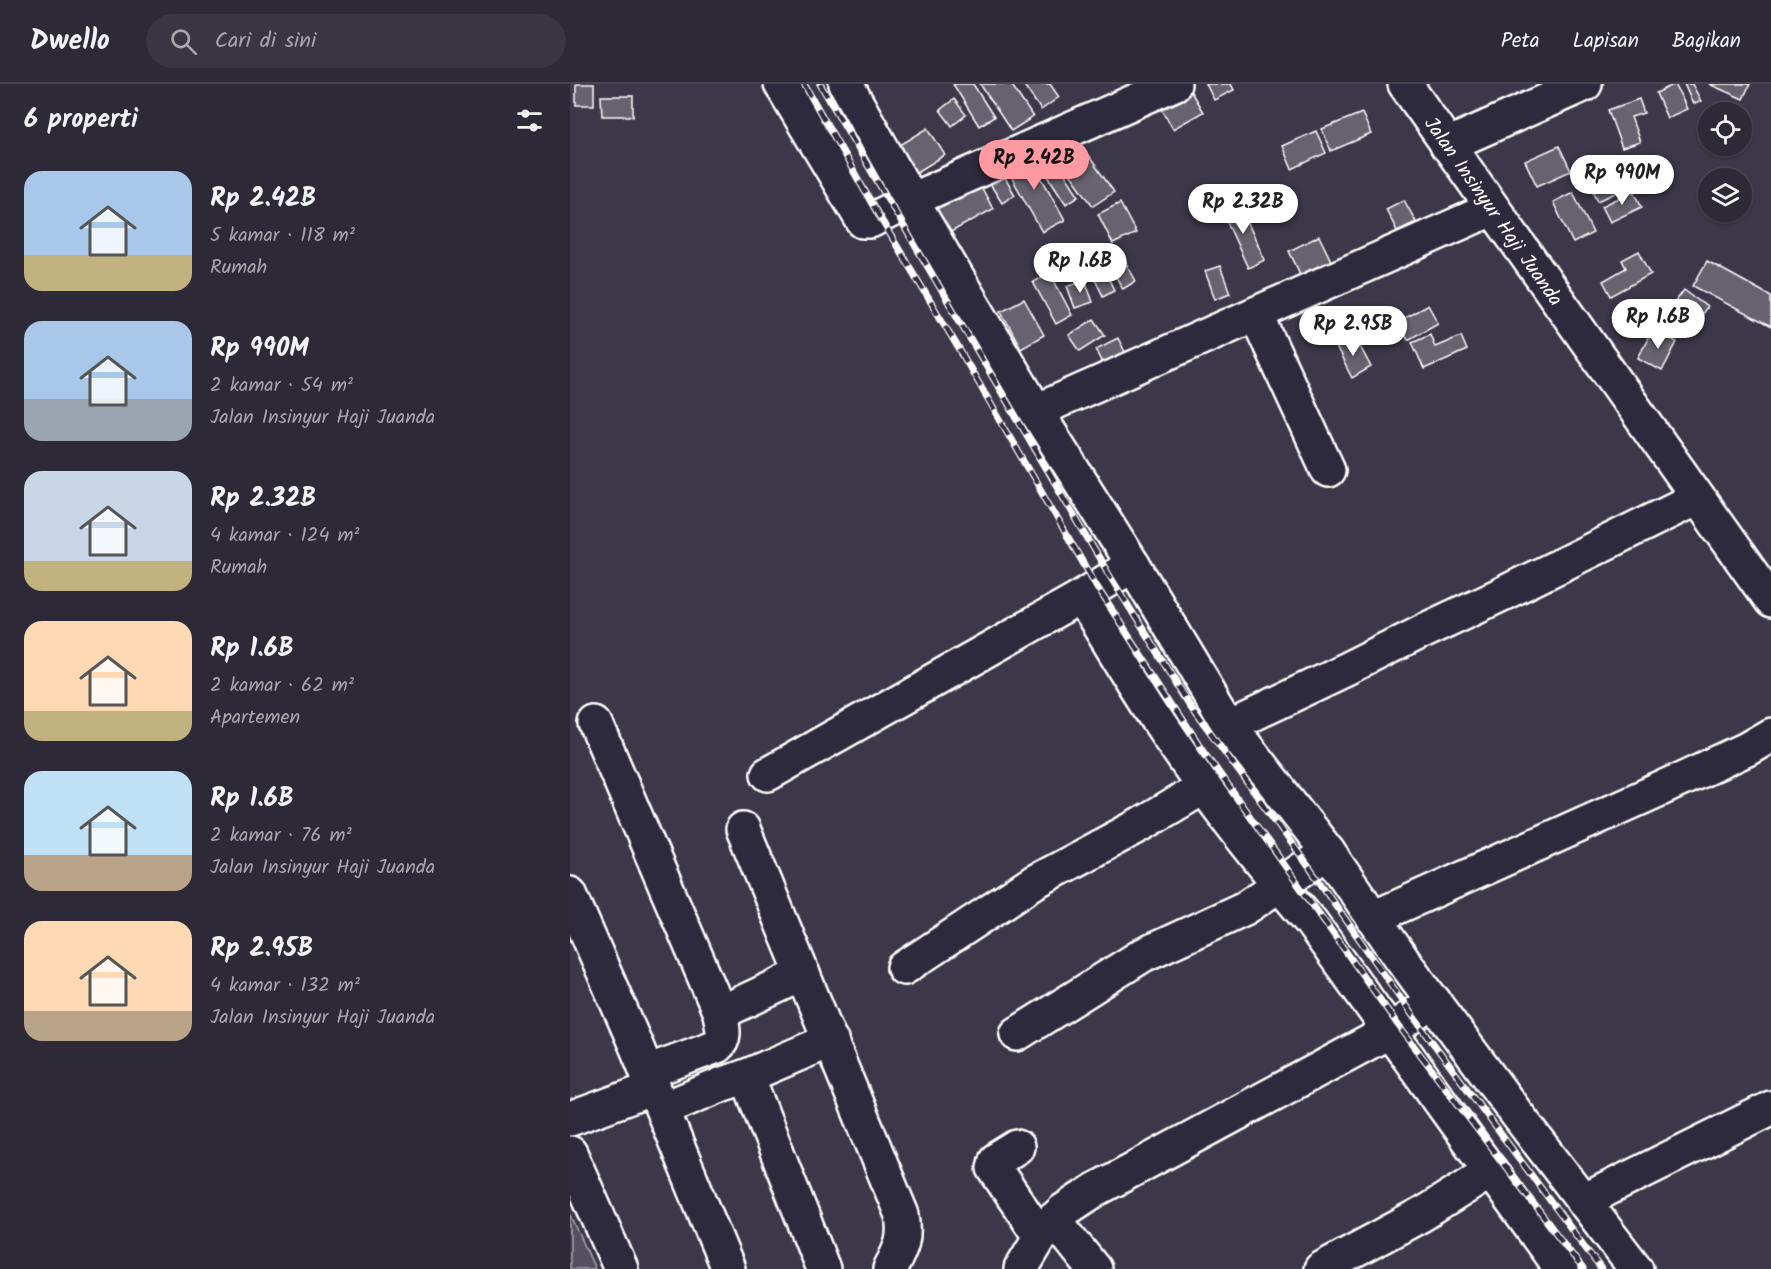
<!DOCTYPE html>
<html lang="id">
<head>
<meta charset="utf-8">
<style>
  body { margin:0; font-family:Kalam,sans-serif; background:#393542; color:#f1f3f6; height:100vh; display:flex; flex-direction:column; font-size:22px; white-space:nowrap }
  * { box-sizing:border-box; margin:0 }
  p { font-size:20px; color:#a7a6ad }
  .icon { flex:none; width:33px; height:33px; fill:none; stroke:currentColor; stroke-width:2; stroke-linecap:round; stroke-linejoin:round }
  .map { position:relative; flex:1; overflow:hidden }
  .sheet { display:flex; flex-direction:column; background:#2d2937; width:570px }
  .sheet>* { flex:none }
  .controls { position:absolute; left:1128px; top:18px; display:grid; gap:12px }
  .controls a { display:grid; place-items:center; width:54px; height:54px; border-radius:50%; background:#2d2937; box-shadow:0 2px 4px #0004,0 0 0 2px #484552; font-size:30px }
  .price { position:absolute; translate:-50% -51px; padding:0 14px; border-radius:21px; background:#fff; color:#222; font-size:20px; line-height:39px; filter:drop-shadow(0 2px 3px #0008) }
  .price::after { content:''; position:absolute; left:50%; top:36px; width:18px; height:14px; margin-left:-9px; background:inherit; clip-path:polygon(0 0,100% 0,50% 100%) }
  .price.active { background:#ff9aa2; color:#111 }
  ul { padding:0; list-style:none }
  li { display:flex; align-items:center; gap:18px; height:150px; padding:0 24px }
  li span { display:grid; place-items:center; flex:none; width:168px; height:120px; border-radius:18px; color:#555 }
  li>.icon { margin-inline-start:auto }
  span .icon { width:72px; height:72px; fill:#fffc; stroke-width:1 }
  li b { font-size:26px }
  h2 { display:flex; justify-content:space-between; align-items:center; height:72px; padding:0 24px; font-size:26px }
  header { display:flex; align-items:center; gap:36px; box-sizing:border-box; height:84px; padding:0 30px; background:#2d2937; border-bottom:2px solid #484552 }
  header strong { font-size:28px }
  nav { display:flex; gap:33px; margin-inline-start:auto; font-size:21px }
  .search { width:420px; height:54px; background:#393542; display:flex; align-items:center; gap:15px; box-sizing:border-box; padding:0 21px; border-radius:33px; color:#a7a6ad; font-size:22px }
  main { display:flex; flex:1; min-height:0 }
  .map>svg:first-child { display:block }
  .green { fill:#555060; stroke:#aaa8b0; stroke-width:1.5 }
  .building { fill:#666270; stroke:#fff; stroke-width:1.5 }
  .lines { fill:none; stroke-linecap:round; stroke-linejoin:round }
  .minor-casing { stroke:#fff; stroke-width:38 }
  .highway-casing { stroke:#fff; stroke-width:38 }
  .minor { stroke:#2f2a3d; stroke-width:33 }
  .highway { stroke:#2f2a3d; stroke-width:33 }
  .rail-casing { stroke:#fff; stroke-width:7 }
  .rail { stroke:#2f2a3d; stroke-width:4.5; stroke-dasharray:14; stroke-linecap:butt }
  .labels { text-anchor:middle; stroke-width:6; stroke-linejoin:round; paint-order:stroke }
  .street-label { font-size:20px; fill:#fff; stroke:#2f2a3d }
</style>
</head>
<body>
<header>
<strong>Dwello</strong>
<div class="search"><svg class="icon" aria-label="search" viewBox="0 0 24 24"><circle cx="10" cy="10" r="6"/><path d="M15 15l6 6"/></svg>Cari di sini</div>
<nav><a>Peta</a><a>Lapisan</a><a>Bagikan</a></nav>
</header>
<main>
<section class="sheet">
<h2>6 properti<svg class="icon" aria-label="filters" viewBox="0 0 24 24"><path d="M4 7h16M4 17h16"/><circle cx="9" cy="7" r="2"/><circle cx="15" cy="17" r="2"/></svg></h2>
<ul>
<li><span style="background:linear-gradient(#a9c7e8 70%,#c2b280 0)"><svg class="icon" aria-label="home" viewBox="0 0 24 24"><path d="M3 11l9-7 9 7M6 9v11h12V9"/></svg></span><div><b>Rp 2.42B</b><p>5 kamar · 118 m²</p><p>Rumah</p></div></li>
<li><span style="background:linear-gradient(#a9c7e8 65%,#9aa5b1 0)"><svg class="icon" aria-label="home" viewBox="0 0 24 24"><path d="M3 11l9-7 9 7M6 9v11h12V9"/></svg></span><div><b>Rp 990M</b><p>2 kamar · 54 m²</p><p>Jalan Insinyur Haji Juanda</p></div></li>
<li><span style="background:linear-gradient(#c9d6e8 75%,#c2b280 0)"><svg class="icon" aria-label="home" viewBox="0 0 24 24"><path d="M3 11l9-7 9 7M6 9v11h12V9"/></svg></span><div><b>Rp 2.32B</b><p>4 kamar · 124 m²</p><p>Rumah</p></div></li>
<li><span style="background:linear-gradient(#ffd9b3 75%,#c2b280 0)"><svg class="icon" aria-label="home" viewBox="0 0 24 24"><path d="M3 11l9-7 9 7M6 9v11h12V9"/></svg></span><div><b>Rp 1.6B</b><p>2 kamar · 62 m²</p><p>Apartemen</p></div></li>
<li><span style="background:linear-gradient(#bfe0f5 70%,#b9a48a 0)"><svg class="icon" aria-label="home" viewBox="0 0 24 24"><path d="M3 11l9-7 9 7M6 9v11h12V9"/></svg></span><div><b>Rp 1.6B</b><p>2 kamar · 76 m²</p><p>Jalan Insinyur Haji Juanda</p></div></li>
<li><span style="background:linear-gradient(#ffd9b3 75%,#b9a48a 0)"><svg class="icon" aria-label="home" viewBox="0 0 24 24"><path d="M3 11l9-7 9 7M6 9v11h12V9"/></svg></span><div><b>Rp 2.95B</b><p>4 kamar · 132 m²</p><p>Jalan Insinyur Haji Juanda</p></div></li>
</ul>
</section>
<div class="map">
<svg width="1201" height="1185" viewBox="0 0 1201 1185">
  <rect width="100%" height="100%" fill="#3c3749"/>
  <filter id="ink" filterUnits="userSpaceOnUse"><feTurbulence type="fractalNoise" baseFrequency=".0167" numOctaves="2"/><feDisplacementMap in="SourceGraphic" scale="12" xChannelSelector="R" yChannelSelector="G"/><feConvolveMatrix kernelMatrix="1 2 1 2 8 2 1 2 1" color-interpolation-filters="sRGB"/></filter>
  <g filter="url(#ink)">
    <path class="green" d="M 0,1129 L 25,1185 L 0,1185 Z"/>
    <g class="building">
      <rect x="6" y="0" width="18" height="21"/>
      <path d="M 383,0 L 403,0 L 424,33 L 409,42 Z"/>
      <path d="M 410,0 L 441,0 L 463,33 L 441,47 Z"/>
      <path d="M 453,0 L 480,0 L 489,13 L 471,26 Z"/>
      <path d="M 636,0 L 661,0 L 664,6 L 644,16 Z"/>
      <path d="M 1105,0 L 1117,25 L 1097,34 L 1086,9 Z"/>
      <path d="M 1114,0 L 1122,0 L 1131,17 L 1123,20 Z"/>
      <path d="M 1139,0 L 1180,0 L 1173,15 Z"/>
      <path d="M 621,8 L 633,28 L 603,45 L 592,25 Z"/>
      <path d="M 31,12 L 63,12 L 63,32 L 32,32 Z"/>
      <path d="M 384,15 L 396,31 L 382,42 L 370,26 Z"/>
      <path d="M 1069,15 L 1074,29 L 1061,33 L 1070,58 L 1052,64 L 1038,26 Z"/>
      <path d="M 792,29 L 801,50 L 761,67 L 752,45 Z"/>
      <path d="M 358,44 L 375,71 L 344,90 L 327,63 Z"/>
      <path d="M 746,47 L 756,69 L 722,85 L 712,62 Z"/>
      <path d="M 504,51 L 544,108 L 523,122 L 483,66 Z"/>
      <path d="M 989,62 L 1001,87 L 967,102 L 955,77 Z"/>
      <path d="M 456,66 L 495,136 L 472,148 L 433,78 Z"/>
      <path d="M 485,75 L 509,112 L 496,120 L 472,83 Z"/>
      <path d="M 429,84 L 445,111 L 432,119 L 415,92 Z"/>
      <path d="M 1051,85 L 1059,103 L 1028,117 L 1020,99 Z"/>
      <path d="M 405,91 L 423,125 L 379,149 L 361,115 Z"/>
      <path d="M 1064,107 L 1072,123 L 1040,138 L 1032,122 Z"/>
      <path d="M 1003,108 L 1023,149 L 1003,159 L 983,118 Z"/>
      <path d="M 834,116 L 846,138 L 827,147 L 816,125 Z"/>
      <path d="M 668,118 L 695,176 L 678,184 L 651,125 Z"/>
      <path d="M 550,119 L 566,149 L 543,160 L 528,130 Z"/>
      <path d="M 749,152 L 764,183 L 734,198 L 719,167 Z"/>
      <path d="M 547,164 L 566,197 L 553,205 L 534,172 Z"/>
      <path d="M 1069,167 L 1081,190 L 1041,212 L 1033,197 L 1056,184 L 1052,176 Z"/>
      <path d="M 528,173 L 544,206 L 533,212 L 517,179 Z"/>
      <path d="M 1137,177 L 1201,212 L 1201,243 L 1123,202 Z"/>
      <path d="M 650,182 L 660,209 L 645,215 L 635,187 Z"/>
      <path d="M 480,189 L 502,231 L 486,240 L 463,198 Z"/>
      <path d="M 515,196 L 523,218 L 505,224 L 497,202 Z"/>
      <path d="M 1114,206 L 1137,223 L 1123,242 L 1100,225 Z"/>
      <path d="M 454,215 L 474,251 L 451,264 L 431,227 Z"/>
      <path d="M 858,221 L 868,239 L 838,256 L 827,238 Z"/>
      <path d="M 524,235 L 535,251 L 510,267 L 499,251 Z"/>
      <path d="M 1083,245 L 1107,258 L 1092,287 L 1068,274 Z"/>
      <path d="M 860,250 L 865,263 L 891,252 L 897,266 L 854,285 L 842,258 Z"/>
      <path d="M 785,253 L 801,283 L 782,294 L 766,263 Z"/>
      <path d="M 548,254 L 559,276 L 537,287 L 526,265 Z"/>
    </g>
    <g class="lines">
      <g class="minor-casing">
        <g id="minor">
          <path d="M 211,0 L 293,137 L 300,137 L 341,116 L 604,0"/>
          <path d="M 276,0 L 341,116 L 466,327 L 563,481 L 659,641 L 758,768 L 832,875 L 946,1029 L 1066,1185"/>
          <path d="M 877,61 L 1015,0"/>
          <path d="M 686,230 L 758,386"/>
          <path d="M 466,327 L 922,125"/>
          <path d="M 511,513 C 539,557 565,602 594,645 C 638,712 688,776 741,838 L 991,1185"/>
          <path d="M 26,640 L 150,929 C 152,941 157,954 147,962 L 77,988"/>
          <path d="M 659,641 L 777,585 L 851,548 L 928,512 L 1127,414"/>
          <path d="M 198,690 L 511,513 L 563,481"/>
          <path d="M 173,745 L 332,1131 C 336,1155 331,1164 320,1185"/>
          <path d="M 0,810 L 67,964 L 158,1185"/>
          <path d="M 803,834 L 1095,703 L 1177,665 L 1201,651"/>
          <path d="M 334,884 L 464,798 L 572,740 L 634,703"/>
          <path d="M 150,929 L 233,890"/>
          <path d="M 447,950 L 573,871 L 675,824 L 758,768"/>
          <path d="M 177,992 L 261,956"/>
          <path d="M 93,1025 L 153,1000 L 177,992 L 253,1185"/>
          <path d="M 0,1035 L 84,1004"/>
          <path d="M 447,1063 L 426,1076 L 424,1084 L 470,1152"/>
          <path d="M 0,1069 L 51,1185"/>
          <path d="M 1013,1117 L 1201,1024"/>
          <path d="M 484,1135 L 524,1185"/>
          <path d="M 451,1185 L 476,1143 L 493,1127 L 525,1106 L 820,947 L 864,917"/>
          <path d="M 751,1185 L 851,1131 L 921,1087"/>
        </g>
      </g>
      <g class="highway-casing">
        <path id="highway" d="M 835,0 L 1201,517"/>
      </g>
      <use href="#minor" class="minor"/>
      <use href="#highway" class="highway"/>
      <g class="rail-casing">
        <g id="rail">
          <path d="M 234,0 L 309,132 L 389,265 L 527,503 L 632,665 L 828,941 L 1013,1185"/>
          <path d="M 250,0 L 541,494 L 621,622 L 739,783 L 843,932 L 1031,1185"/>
        </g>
      </g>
      <use href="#rail" class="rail"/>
    </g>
  </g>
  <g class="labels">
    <g class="street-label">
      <text transform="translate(924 127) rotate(55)" y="7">Jalan Insinyur Haji Juanda</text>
    </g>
  </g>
</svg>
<div class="controls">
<a><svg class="icon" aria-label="locate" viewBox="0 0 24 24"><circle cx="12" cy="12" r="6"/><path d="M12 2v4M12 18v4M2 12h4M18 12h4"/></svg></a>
<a><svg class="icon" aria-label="layers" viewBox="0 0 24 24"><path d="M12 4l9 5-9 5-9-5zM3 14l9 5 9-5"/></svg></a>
</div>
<b class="price active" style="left:464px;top:107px">Rp 2.42B</b>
<b class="price" style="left:1052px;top:122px">Rp 990M</b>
<b class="price" style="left:673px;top:151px">Rp 2.32B</b>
<b class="price" style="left:510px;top:210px">Rp 1.6B</b>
<b class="price" style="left:1088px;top:266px">Rp 1.6B</b>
<b class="price" style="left:783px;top:273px">Rp 2.95B</b>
</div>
</main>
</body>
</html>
